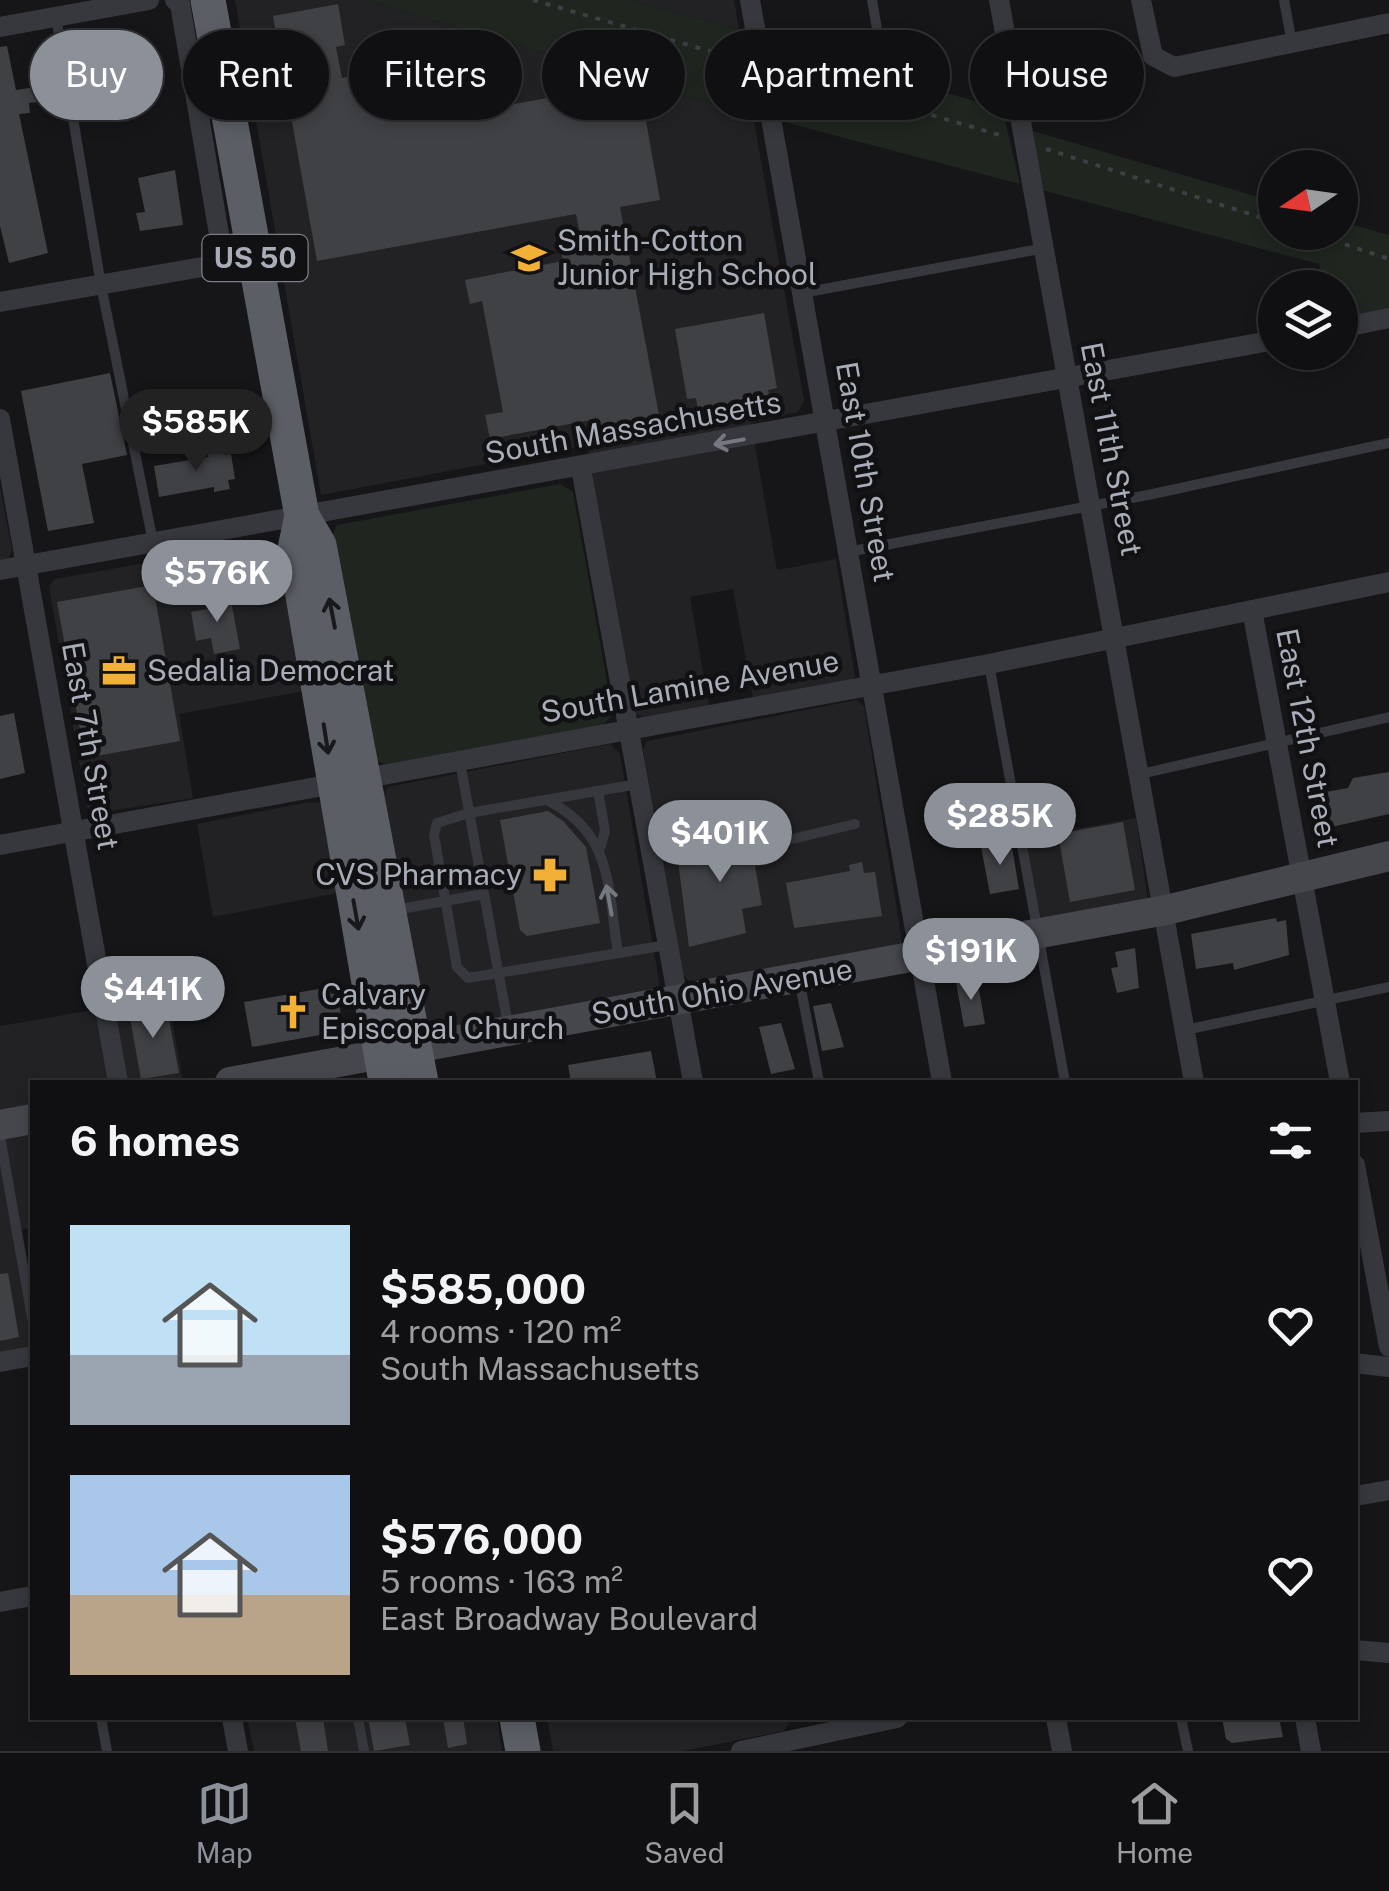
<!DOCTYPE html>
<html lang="en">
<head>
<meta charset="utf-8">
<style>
  body { margin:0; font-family:"Public Sans",sans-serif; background:#19191b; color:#f1f3f6; height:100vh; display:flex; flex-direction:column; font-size:38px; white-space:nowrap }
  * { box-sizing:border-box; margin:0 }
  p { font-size:32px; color:#9c9d9f }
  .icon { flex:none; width:55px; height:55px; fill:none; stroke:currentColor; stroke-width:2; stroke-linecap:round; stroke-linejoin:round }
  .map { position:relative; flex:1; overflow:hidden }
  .panel { position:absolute; left:30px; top:1080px; width:1328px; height:640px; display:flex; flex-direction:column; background:#101012; border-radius:0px; box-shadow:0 5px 15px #0003,0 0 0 2px #303032 }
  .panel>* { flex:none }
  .hud { position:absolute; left:30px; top:30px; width:1330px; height:90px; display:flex; gap:20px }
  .needle { width:65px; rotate:257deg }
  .tools { position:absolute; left:1258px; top:150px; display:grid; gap:20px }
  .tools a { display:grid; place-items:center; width:100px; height:100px; border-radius:50%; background:#101012; box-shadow:0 5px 15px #0003,0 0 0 2px #303032; font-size:50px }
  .price { position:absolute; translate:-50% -85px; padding:0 22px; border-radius:35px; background:#8c9099; color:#fff; font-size:32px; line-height:65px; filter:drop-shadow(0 2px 5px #0008) }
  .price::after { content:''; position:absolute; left:50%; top:60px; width:30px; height:22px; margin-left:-15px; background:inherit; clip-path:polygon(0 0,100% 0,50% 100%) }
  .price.active { background:#222; color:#fff }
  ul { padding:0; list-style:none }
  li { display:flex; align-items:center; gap:30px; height:250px; padding:0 40px }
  li span { display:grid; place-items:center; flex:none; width:280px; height:200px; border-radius:0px; color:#555 }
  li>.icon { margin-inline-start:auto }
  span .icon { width:120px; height:120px; fill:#fffc; stroke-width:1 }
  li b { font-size:42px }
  h2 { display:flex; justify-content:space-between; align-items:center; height:120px; padding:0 40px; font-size:42px }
  .tag { padding:0 35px; border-radius:45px; background:#101012; box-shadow:0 5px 15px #0003,0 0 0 2px #303032; font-size:35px; line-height:90px }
  .tag.active { background:#8c9099; color:#fff }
  .dock { display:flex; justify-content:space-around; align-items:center; height:140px; border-top:2px solid #303032; background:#101012; font-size:28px; color:#9c9d9f }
  .dock a { display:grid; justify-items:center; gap:5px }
  .dock .active { color:#8c9099 }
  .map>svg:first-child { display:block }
  .built { fill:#222225 }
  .green { fill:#1e261f }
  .building { fill:#404145 }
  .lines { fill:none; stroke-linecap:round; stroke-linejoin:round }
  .path { stroke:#3d3f44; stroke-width:4; stroke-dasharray:5 8; stroke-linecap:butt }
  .service { stroke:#37383d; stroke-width:10 }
  .minor { stroke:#37383d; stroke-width:20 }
  .secondary { stroke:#45474d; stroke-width:30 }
  .trunk { stroke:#5b5e65; stroke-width:35 }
  .oneway { stroke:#757881 }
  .oneway2 { stroke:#18191b }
  .labels { text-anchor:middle; stroke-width:9; stroke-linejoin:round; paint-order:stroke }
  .shield { fill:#111113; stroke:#7b7e86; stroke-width:2.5 }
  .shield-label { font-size:28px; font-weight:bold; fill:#a8adb8 }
  .poi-label { font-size:30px; fill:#a8adb8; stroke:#111113; text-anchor:start }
  .street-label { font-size:30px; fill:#a8adb8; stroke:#111113 }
</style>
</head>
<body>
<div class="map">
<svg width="1389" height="1751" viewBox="0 0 1389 1751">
  <rect width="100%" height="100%" fill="#161618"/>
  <g class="built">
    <path d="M 235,0 L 367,0 L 753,116 L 804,401 L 798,412 L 751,423 L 777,570 L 836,559 L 855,677 L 849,682 L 753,698 L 733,589 L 690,597 L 709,706 L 645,718 L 636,714 L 587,445 L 321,495 Z"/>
    <path d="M 628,0 L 734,0 L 739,29 Z"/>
    <path d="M 0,486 L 12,550 L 9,558 L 0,560 Z"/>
    <path d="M 262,542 L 284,551 L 309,690 L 179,714 L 193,798 L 92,814 L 87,807 L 49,586 L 55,579 Z"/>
    <path d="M 856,700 L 864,706 L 903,947 L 698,986 L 690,982 L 681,972 L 643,749 L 647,741 Z"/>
    <path d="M 610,744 L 620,754 L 660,987 L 655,994 L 435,1035 L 427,1030 L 383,795 L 388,787 Z"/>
    <path d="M 309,802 L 321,803 L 343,892 L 213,917 L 197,824 Z"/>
    <path d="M 1136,818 L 1148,901 L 1036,924 L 1021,839 Z"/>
    <path d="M 168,997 L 183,1082 L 32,1082 L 32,1227 L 22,1230 L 32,1288 L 32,1347 L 0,1353 L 0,1026 Z"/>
    <path d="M 247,1718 L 497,1718 L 502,1751 L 254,1751 Z"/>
    <path d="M 547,1718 L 792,1718 L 784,1731 L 683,1751 L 553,1751 Z"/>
  </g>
  <g class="green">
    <path d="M 367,0 L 628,0 L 739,29 L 753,116 Z"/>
    <path d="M 770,46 L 1002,108 L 1020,184 L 784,122 Z"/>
    <path d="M 1033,131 L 1275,202 L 1275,232 L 1340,232 L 1340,221 L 1389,235 L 1389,311 L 1340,319 L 1340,288 L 1324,287 L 1319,264 L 1042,190 Z"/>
    <path d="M 560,484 L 573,492 L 613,715 L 598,729 L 387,766 L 377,760 L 371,747 L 333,534 L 337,525 Z"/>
  </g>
  <g class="building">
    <path d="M 338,4 L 345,45 L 336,47 L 342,78 L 420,62 L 419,55 L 440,52 L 446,87 L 429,89 L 434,118 L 615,86 L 620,114 L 644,110 L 660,200 L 620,207 L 660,420 L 593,431 L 591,420 L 490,439 L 485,415 L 503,412 L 482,301 L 470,304 L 465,280 L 563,261 L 561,250 L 582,246 L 576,214 L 317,261 L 273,16 Z"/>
    <path d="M 7,46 L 16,90 L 36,87 L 39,102 L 29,103 L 30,113 L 19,114 L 48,253 L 9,263 L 0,226 L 0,47 Z"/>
    <path d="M 159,63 L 162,84 L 123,92 L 119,70 Z"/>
    <path d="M 175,170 L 183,225 L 140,231 L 136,213 L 145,212 L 138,178 Z"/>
    <path d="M 764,313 L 777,388 L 768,390 L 770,399 L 698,411 L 696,398 L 687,399 L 675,329 Z"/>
    <path d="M 110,373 L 127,455 L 82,464 L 94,523 L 48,531 L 21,391 Z"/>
    <path d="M 224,448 L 225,455 L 231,454 L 235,479 L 228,480 L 230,489 L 214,492 L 214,487 L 159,497 L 154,466 L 208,457 L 207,451 Z"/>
    <path d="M 153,585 L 180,741 L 85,758 L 57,602 Z"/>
    <path d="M 230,595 L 240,649 L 214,654 L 211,638 L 196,641 L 191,612 L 213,608 L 211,599 Z"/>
    <path d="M 14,713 L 25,773 L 0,779 L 0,716 Z"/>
    <path d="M 1389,772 L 1389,814 L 1318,830 L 1309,795 L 1348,788 L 1353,778 Z"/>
    <path d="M 548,811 L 563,821 L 586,847 L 600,923 L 527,936 L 520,930 L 500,820 Z"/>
    <path d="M 1123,822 L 1135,890 L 1070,902 L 1058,834 Z"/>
    <path d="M 763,831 L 769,864 L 755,866 L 762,905 L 742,909 L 746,933 L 689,947 L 676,845 Z"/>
    <path d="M 1011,841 L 1019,889 L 990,894 L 981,847 Z"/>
    <path d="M 862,862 L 864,873 L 875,872 L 882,916 L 794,928 L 786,883 L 850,871 L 849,865 Z"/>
    <path d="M 1276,918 L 1277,922 L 1286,920 L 1289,955 L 1234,970 L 1233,963 L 1196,969 L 1191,934 Z"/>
    <path d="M 1135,948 L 1139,988 L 1117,993 L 1111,968 L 1118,967 L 1115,952 Z"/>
    <path d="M 977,978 L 985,1024 L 964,1027 L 956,982 Z"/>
    <path d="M 330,987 L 331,994 L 337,993 L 342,1021 L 335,1022 L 337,1032 L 252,1047 L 244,1002 Z"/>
    <path d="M 147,1003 L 148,1007 L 166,1004 L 179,1073 L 141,1079 L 128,1007 Z"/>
    <path d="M 831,1003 L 844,1047 L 822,1051 L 813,1006 Z"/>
    <path d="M 781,1023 L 795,1069 L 771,1074 L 759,1027 Z"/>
    <path d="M 651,1051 L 657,1082 L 571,1082 L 568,1065 Z"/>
    <path d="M 8,1273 L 19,1337 L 0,1341 L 0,1274 Z"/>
    <path d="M 295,1718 L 323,1718 L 328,1751 L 301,1751 Z"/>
    <path d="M 368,1718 L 405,1718 L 410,1745 L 374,1751 Z"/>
    <path d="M 443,1718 L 463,1718 L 467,1744 L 448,1748 Z"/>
    <path d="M 1222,1718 L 1279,1718 L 1283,1737 L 1232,1743 L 1226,1739 Z"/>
  </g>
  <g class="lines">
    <g class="path">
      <path d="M 533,0 L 744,61"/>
      <path d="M 782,71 L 1003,136"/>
      <path d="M 1046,149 L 1275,222"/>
      <path d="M 1308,232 L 1389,259"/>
    </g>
    <g class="service">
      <path d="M 872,0 L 884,70"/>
      <path d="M 1284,0 L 1292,43"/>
      <path d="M 56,17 L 101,285 L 153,542"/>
      <path d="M 802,293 L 1040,249"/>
      <path d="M 848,552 L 1148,495 L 1389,443"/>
      <path d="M 989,664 L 1065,1082"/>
      <path d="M 460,762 L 508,1025"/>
      <path d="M 1141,774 L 1389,717"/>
      <path d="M 638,784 L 469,813 L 437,823 L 434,835 L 457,967 L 468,978 L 667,945"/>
      <path d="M 598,791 L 605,831 L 600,848"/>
      <path d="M 547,800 C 614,834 607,887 618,953"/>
      <path d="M 692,825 L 766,813"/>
      <path d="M 771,844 L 855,824"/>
      <path d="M 395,910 L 484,894"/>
      <path d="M 799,979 L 819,1082"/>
      <path d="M 1185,1030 L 1389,987"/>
      <path d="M 0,1136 L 32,1318"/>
      <path d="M 101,1718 L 107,1751"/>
      <path d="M 358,1718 L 364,1751"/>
      <path d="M 1181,1718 L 1188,1751"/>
    </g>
    <g class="minor">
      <path d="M 750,0 L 942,1082"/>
      <path d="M 999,0 L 1194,1082"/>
      <path d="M 1141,0 L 1153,56 L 1174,67 L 1389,23"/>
      <path d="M 0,27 L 149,0"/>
      <path d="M 0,302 L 214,265 L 223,258 L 180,4 L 175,0"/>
      <path d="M 1340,328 L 1389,318"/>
      <path d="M 0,419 L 118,1082"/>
      <path d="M 581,468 L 693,1082"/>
      <path d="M 0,570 L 1275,340"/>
      <path d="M 1252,610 L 1340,1082"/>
      <path d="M 0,845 L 989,664 L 1389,582"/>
      <path d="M 1355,1123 L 1389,1121"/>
      <path d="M 1355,1165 L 1389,1347"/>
      <path d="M 0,1362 L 32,1356"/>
      <path d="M 1355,1363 L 1389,1367"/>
      <path d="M 1355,1496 L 1389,1490"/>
      <path d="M 0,1602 L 32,1596"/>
      <path d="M 1355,1650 L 1389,1653"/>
      <path d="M 232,1718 L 238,1751"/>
      <path d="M 1056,1718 L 1062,1751"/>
      <path d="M 1305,1718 L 1311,1751"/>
      <path d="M 741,1751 L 897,1718"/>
    </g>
    <g class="secondary">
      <path d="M 230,1082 L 1166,910 L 1389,856"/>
      <path d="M 0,1125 L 32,1119"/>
    </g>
    <g class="trunk">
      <path d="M 208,0 L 302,516 L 319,545 L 421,1082"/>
      <path d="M 302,516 L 295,549 L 386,1082"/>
      <path d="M 517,1718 L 523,1751"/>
    </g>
  </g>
  <defs><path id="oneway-shaft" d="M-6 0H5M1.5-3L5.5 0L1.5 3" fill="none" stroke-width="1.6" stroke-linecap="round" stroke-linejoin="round" transform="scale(2.5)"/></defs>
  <g class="oneway">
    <use href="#oneway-shaft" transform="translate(729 442) rotate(170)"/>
    <use href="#oneway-shaft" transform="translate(609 900) rotate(-100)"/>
  </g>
  <g class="oneway2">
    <use href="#oneway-shaft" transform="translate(332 613) rotate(-101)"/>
    <use href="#oneway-shaft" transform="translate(326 739) rotate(81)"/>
    <use href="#oneway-shaft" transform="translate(356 915) rotate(80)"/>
  </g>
  <defs>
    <g id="school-bare" transform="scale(2.7)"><path d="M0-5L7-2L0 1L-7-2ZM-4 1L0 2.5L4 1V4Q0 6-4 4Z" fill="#f2b134" stroke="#111113" stroke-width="2.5" paint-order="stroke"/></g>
    <g id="office-bare" transform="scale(2.7)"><path d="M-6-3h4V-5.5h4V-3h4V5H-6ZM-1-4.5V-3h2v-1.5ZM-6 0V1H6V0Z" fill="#f2b134" stroke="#111113" stroke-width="2.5" paint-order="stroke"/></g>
    <g id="pharmacy-bare" transform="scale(2.7)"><path d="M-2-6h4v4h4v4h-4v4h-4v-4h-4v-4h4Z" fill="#f2b134" stroke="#111113" stroke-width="2.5" paint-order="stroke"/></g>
    <g id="church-bare" transform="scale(2.7)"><path d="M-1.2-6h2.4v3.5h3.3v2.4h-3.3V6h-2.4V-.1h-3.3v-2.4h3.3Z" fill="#f2b134" stroke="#111113" stroke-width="2.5" paint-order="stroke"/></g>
  </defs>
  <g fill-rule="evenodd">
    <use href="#school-bare" x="529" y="258"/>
    <use href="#office-bare" x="119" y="671"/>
    <use href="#pharmacy-bare" x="550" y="875"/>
    <use href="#church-bare" x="293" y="1012"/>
  </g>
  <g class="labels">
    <rect class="shield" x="202.5" y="235" width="105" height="46" rx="8"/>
    <g class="shield-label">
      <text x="255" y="268">US 50</text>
    </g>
    <g class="poi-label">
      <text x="557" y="251">Smith-Cotton<tspan x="557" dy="34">Junior High School</tspan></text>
      <text x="147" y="681">Sedalia Democrat</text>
      <text x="522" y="885" text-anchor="end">CVS Pharmacy</text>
      <text x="321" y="1005">Calvary<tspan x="321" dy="34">Episcopal Church</tspan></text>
    </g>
    <g class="street-label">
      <text transform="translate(633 428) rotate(-10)" y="10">South Massachusetts</text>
      <text transform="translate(1111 449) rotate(79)" y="10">East 11th Street</text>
      <text transform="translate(865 472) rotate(80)" y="10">East 10th Street</text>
      <text transform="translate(690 687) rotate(-10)" y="10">South Lamine Avenue</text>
      <text transform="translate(1307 738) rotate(79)" y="10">East 12th Street</text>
      <text transform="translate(90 746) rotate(80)" y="10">East 7th Street</text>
      <text transform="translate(722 992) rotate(-10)" y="10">South Ohio Avenue</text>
    </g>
  </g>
</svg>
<div class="tools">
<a><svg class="needle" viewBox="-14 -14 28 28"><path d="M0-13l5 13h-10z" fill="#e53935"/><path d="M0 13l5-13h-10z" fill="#9c9d9f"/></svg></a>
<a><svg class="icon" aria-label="layers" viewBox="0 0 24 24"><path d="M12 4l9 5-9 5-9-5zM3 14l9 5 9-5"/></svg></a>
</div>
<b class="price active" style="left:196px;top:474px">$585K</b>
<b class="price" style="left:217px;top:625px">$576K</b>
<b class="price" style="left:1000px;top:868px">$285K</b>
<b class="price" style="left:720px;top:885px">$401K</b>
<b class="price" style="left:971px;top:1003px">$191K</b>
<b class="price" style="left:153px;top:1041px">$441K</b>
<div class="hud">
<a class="tag active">Buy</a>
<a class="tag">Rent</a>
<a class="tag">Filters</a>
<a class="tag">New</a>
<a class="tag">Apartment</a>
<a class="tag">House</a>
</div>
<section class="panel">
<h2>6 homes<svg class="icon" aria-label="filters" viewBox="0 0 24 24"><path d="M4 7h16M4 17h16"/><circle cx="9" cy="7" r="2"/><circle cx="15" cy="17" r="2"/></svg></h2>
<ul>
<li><span style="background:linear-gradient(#bfe0f5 65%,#9aa5b1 0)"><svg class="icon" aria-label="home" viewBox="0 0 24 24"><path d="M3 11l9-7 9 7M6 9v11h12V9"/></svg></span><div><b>$585,000</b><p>4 rooms · 120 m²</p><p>South Massachusetts</p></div><svg class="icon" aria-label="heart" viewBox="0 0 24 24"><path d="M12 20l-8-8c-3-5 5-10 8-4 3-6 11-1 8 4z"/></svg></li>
<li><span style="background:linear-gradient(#a9c7e8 60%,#b9a48a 0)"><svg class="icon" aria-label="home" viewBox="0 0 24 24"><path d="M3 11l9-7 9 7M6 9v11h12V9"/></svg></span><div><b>$576,000</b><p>5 rooms · 163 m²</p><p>East Broadway Boulevard</p></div><svg class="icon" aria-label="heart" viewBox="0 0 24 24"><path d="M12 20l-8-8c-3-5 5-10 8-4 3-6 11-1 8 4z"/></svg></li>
</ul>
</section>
</div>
<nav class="dock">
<a class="active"><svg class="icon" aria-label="map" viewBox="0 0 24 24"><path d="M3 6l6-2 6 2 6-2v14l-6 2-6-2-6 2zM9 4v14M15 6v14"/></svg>Map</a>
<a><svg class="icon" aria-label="saved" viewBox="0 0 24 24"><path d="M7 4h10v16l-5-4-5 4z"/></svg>Saved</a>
<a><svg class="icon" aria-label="home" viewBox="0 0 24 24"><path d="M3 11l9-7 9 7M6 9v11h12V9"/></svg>Home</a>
</nav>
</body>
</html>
